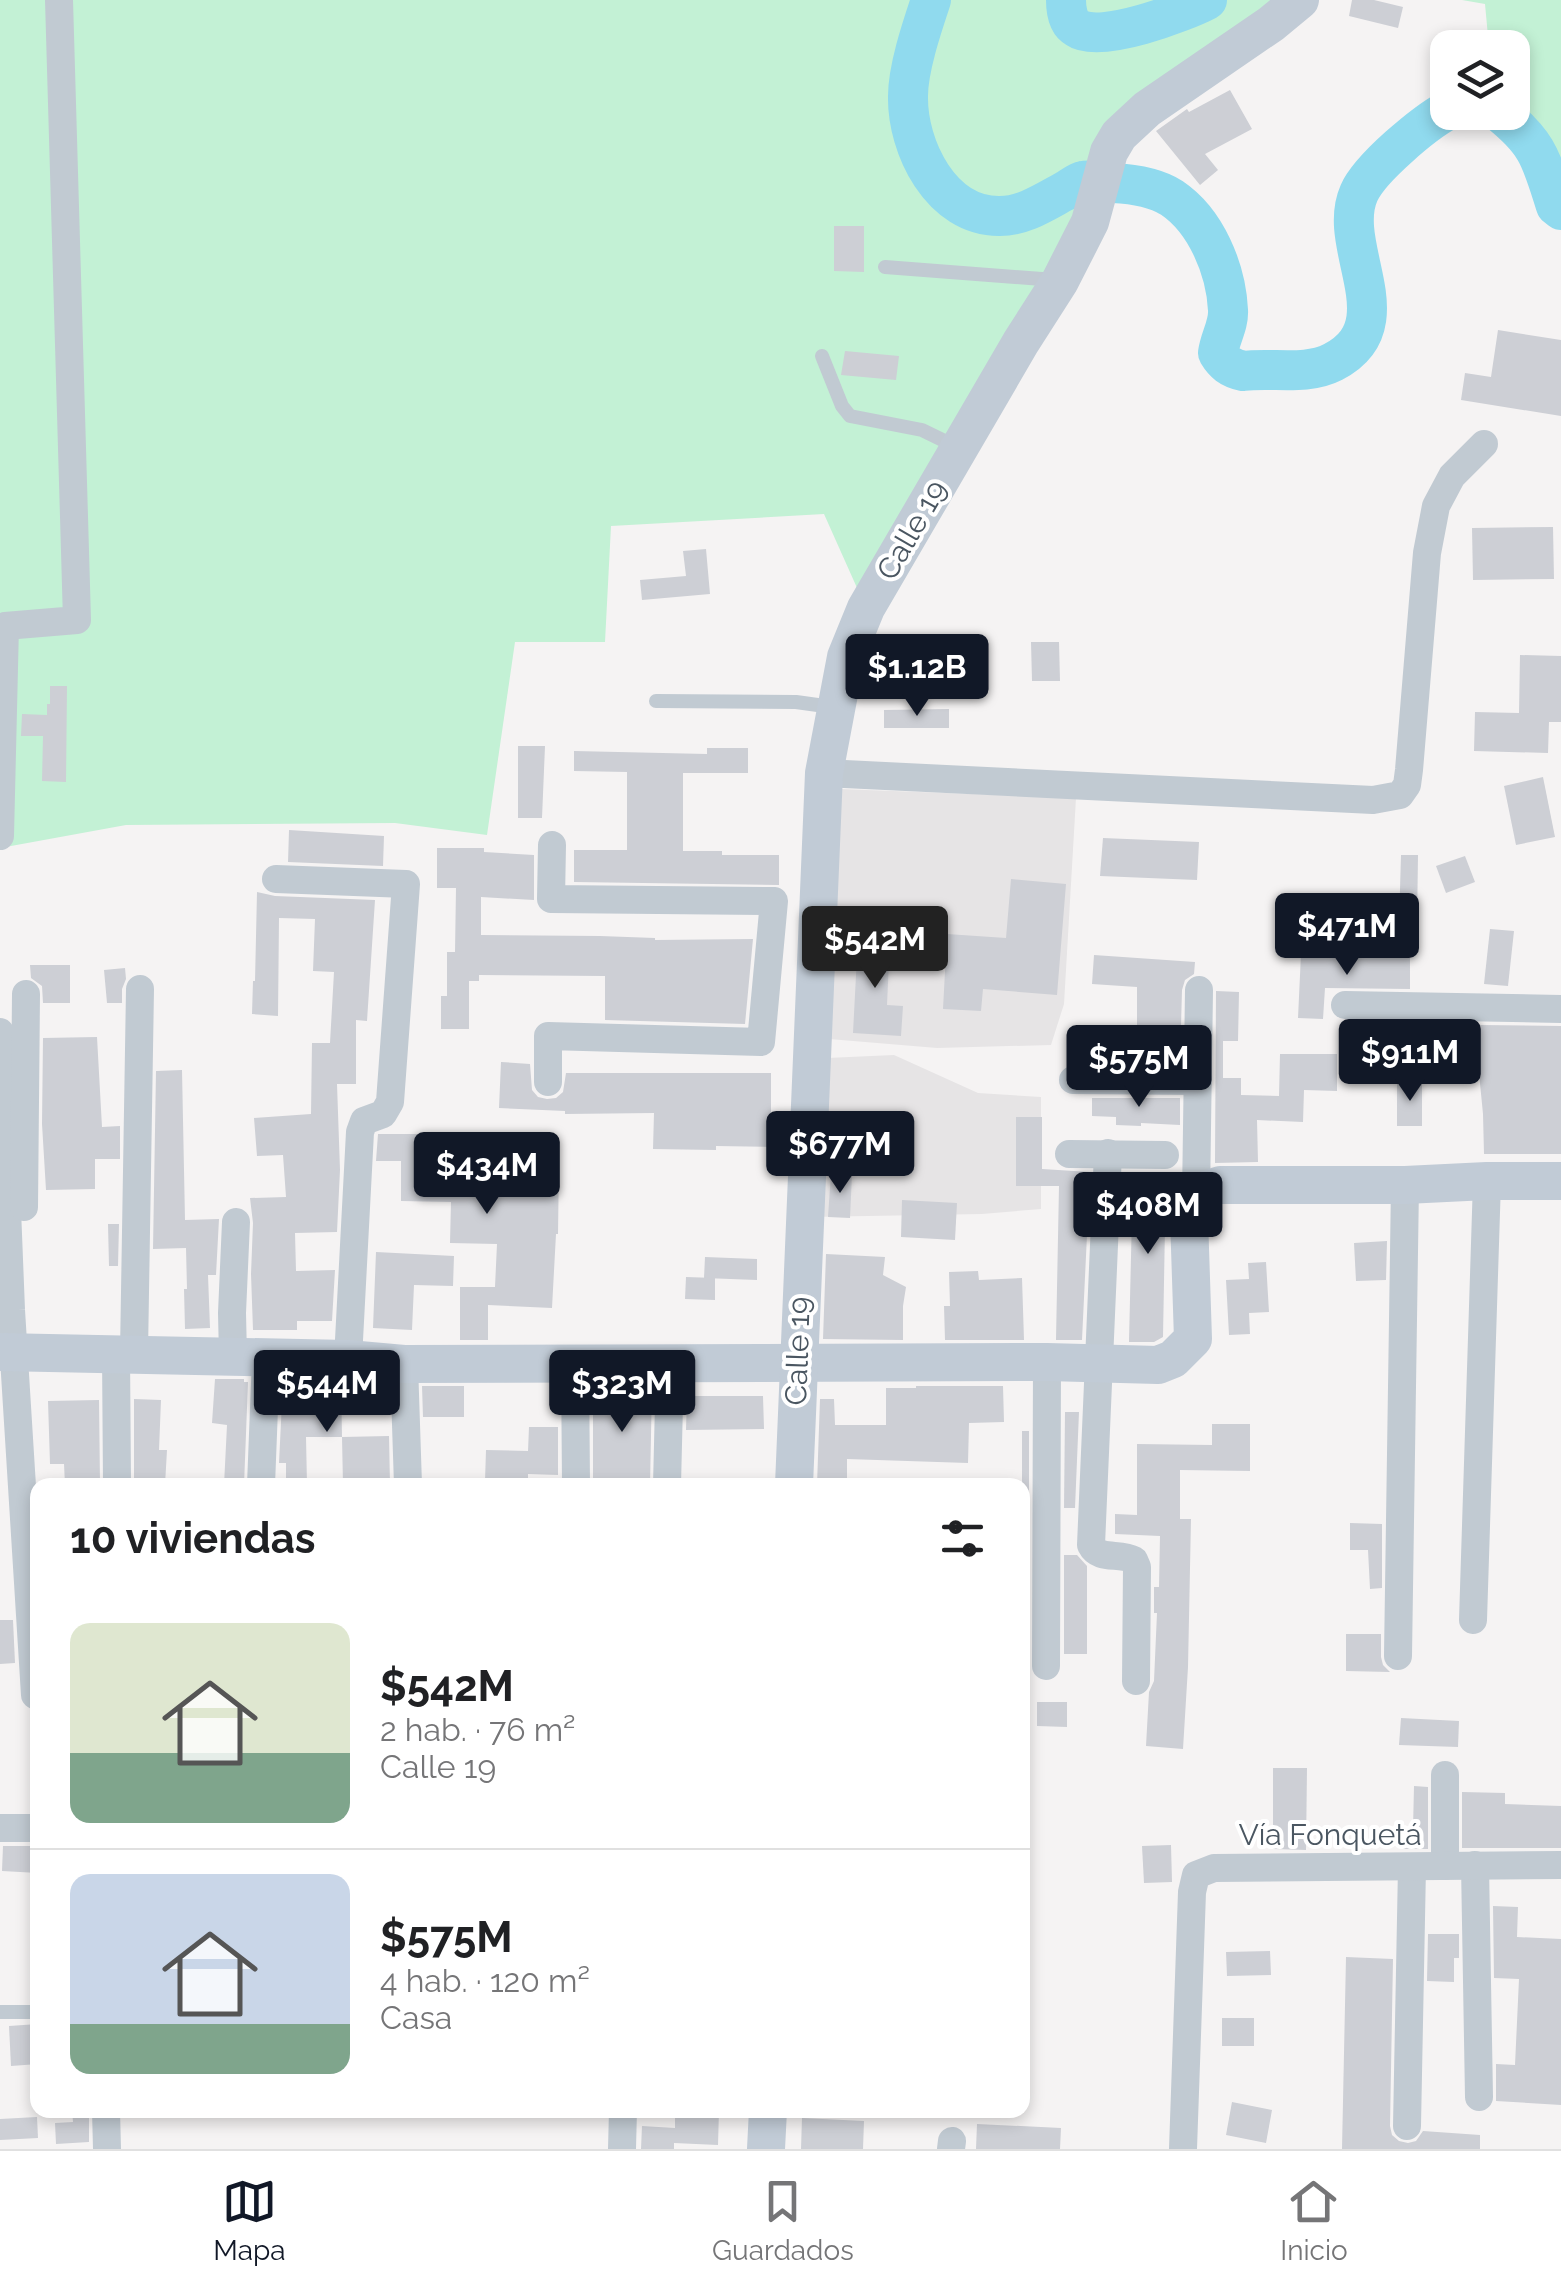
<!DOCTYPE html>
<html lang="es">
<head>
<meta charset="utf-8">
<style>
  body { margin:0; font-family:Raleway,sans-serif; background:#f2f2f2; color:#202124; height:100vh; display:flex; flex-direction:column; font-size:38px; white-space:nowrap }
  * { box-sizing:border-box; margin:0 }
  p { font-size:32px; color:#757577 }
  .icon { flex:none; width:55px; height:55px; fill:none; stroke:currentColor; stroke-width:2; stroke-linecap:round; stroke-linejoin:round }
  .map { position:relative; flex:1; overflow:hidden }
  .side { position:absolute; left:30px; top:1478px; width:1000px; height:640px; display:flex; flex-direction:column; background:#fff; border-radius:20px; box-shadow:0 5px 15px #0003 }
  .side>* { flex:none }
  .tools { position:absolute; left:1430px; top:30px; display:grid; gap:20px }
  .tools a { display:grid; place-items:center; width:100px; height:100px; border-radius:20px; background:#fff; box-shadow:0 5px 15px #0003; font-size:50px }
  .price { position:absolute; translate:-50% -85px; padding:0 22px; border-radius:10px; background:#111827; color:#fff; font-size:32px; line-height:65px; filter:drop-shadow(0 2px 5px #0008) }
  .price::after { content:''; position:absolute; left:50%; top:60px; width:30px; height:22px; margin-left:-15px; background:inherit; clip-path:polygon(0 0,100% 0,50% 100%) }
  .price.active { background:#222; color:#fff }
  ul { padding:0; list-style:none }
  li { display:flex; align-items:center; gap:30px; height:250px; padding:0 40px }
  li+li { border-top:2px solid #e0e0e0 }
  li span { display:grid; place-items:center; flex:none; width:280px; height:200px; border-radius:20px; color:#555 }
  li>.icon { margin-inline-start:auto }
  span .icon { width:120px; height:120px; fill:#fffc; stroke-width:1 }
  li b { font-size:42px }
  h2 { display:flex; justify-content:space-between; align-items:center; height:120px; padding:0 40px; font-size:42px }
  .dock { display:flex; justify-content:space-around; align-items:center; height:140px; border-top:2px solid #e0e0e0; background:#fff; font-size:28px; color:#757577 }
  .dock a { display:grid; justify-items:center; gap:5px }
  .dock .active { color:#111827 }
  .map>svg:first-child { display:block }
  .education { fill:#e6e4e5 }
  .green { fill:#c3f1d5 }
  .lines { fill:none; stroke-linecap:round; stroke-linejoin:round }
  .river { stroke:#90daee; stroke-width:40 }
  .building { fill:#cdcfd5 }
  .lane { stroke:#c1cad2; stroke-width:14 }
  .street { stroke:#c1cad2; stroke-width:28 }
  .secondary { stroke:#c1cbd6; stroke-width:38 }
  .labels { text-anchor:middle; stroke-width:8; stroke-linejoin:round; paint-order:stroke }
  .street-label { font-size:30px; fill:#4a5661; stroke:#fff }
</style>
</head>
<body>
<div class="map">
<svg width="1561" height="2149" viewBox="0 0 1561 2149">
  <rect width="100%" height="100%" fill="#f5f3f3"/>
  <g class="education">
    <path d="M 840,789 L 1076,798 L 1064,1004 L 1051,1045 L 937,1048 L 829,1039 Z"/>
    <path d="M 894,1055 L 978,1093 L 1041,1097 L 1041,1209 L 982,1214 L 810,1217 L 827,1058 Z"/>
  </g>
  <g class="green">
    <path d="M 0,0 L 1300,0 L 1147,109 L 866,608 L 824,514 L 611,526 L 605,642 L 515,642 L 487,835 L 395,823 L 126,825 L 0,848 Z"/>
    <path d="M 1462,0 L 1561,0 L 1561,210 L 1556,206 C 1541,159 1539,144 1499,113 L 1512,112 L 1512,48 L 1489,47 L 1485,4 Z"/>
  </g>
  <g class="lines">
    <g class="river">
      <path d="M 931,0 C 922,27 908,68 908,96 C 907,147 941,217 1000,216 C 1023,216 1043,203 1063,192 C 1069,189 1077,182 1083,181 C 1091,179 1104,182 1113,183 C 1133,184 1155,187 1172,198 C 1206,221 1226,269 1228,310 C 1229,325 1220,338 1218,353 C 1224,363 1230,368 1243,371 C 1272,367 1306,376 1333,362 C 1406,324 1335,247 1359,193 C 1370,168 1424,123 1448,110"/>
      <path d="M 1066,0 C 1066,10 1068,23 1077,28 C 1100,44 1184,12 1207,0"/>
      <path d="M 1499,112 C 1539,144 1541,159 1556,206 L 1561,210"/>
    </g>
  </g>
  <g class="building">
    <path d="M 1352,0 L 1374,0 L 1403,7 L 1398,28 L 1349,16 Z"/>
    <path d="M 1230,90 L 1252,129 L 1205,154 L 1218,170 L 1200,185 L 1156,131 L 1187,109 L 1189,112 Z"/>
    <path d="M 834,226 L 864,226 L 864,272 L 834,271 Z"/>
    <path d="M 1498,330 L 1561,340 L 1561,416 L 1461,400 L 1465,373 L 1491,377 Z"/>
    <path d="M 845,351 L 899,356 L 896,380 L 841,375 Z"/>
    <path d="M 1553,527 L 1554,579 L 1473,580 L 1472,528 Z"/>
    <path d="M 706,549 L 710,594 L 642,600 L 640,580 L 686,576 L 683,551 Z"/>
    <path d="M 1031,642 L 1059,642 L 1060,681 L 1032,681 Z"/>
    <path d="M 1520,655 L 1561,656 L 1561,722 L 1549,722 L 1548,753 L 1474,751 L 1475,712 L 1519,713 Z"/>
    <path d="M 50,686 L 67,686 L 66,782 L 42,781 L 43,736 L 21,736 L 22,714 L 47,715 L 47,704 L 50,704 Z"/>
    <path d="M 949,709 L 949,728 L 884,728 L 884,710 Z"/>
    <path d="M 518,746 L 545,746 L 542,818 L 518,818 Z"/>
    <path d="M 707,748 L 748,748 L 748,773 L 683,773 L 683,851 L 722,851 L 722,855 L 779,855 L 779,885 L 574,882 L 574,850 L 627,850 L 627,772 L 574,771 L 574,751 L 707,754 Z"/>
    <path d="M 1543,777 L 1555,837 L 1516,845 L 1504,786 Z"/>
    <path d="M 289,830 L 384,836 L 383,866 L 288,862 Z"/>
    <path d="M 1103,838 L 1199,842 L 1197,880 L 1100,876 Z"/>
    <path d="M 437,848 L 484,848 L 484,852 L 534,855 L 534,900 L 481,897 L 481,935 L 600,936 L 655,938 L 655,940 L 753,939 L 745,1024 L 605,1020 L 605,976 L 479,975 L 479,981 L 469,981 L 469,1029 L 441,1029 L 441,996 L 447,996 L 447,952 L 455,952 L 456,888 L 437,888 Z"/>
    <path d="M 1401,855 L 1418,855 L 1417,924 L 1399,924 Z"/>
    <path d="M 1465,856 L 1475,882 L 1446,893 L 1436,866 Z"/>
    <path d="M 1011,879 L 1066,884 L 1057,995 L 983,989 L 981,1011 L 943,1009 L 947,934 L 1006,938 Z"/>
    <path d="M 257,892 L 275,896 L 375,900 L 367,1021 L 356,1020 L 356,1084 L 337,1084 L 340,1170 L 337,1232 L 295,1233 L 296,1271 L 335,1270 L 332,1321 L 297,1321 L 297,1330 L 253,1330 L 251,1274 L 253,1223 L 250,1198 L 286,1197 L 283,1155 L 257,1156 L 254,1118 L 311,1114 L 312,1043 L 330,1043 L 334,972 L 313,971 L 315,919 L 279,918 L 278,1016 L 252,1014 L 253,981 L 255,981 Z"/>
    <path d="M 1490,929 L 1514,931 L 1508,986 L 1484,984 Z"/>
    <path d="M 858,937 L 890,939 L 887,1005 L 903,1006 L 901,1036 L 853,1033 Z"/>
    <path d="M 1301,954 L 1410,958 L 1410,989 L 1325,988 L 1323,1019 L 1298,1018 Z"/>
    <path d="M 1094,955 L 1195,962 L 1194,974 L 1185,980 L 1182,990 L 1180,1063 L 1143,1063 L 1144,1048 L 1122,1048 L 1123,1026 L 1137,1027 L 1137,987 L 1092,984 Z"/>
    <path d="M 30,965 L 70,965 L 70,1003 L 43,1003 L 42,986 L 31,978 Z"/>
    <path d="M 125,968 L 126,979 L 122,989 L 122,1003 L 107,1003 L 104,970 Z"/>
    <path d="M 1216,991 L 1239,992 L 1238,1041 L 1223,1041 L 1223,1078 L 1241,1078 L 1241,1095 L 1279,1096 L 1280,1054 L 1337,1054 L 1337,1091 L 1304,1090 L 1303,1122 L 1257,1120 L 1258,1162 L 1215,1163 Z"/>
    <path d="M 1480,1025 L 1561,1026 L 1561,1154 L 1484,1154 L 1483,1114 L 1478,1063 Z"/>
    <path d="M 97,1037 L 102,1127 L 120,1126 L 120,1159 L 95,1159 L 95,1189 L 46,1190 L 42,1124 L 43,1038 Z"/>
    <path d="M 501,1062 L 530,1064 L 532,1090 L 538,1097 L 547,1099 L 556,1098 L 563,1092 L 566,1073 L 771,1073 L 771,1123 L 775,1123 L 774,1147 L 716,1146 L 716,1150 L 653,1149 L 654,1113 L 565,1114 L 565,1111 L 499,1108 Z"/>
    <path d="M 182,1070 L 185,1220 L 219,1219 L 216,1275 L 208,1275 L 210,1328 L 185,1329 L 184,1289 L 187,1289 L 186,1248 L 153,1249 L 156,1071 Z"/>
    <rect x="1397" y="1083" width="25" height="43"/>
    <path d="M 1092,1098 L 1180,1098 L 1180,1125 L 1141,1123 L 1141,1126 L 1116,1125 L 1116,1117 L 1092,1116 Z"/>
    <path d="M 1016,1117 L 1042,1117 L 1042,1169 L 1090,1172 L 1082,1340 L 1056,1340 L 1059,1186 L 1016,1186 Z"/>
    <path d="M 467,1134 L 467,1164 L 502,1164 L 502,1160 L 559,1162 L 558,1234 L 556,1234 L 552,1308 L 488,1305 L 488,1340 L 460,1340 L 460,1287 L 495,1287 L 497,1244 L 450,1243 L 451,1202 L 401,1201 L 401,1161 L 376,1161 L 378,1134 Z"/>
    <path d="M 1133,1172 L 1166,1172 L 1163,1337 L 1154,1342 L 1129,1342 Z"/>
    <path d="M 831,1173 L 852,1174 L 850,1218 L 828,1217 Z"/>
    <path d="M 902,1200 L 957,1203 L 955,1240 L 901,1237 Z"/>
    <path d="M 108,1224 L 119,1224 L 118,1266 L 109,1266 Z"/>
    <path d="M 1387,1241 L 1386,1280 L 1356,1281 L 1354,1243 Z"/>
    <path d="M 376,1252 L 454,1256 L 453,1286 L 414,1285 L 412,1330 L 373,1328 Z"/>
    <path d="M 826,1254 L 885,1257 L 883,1275 L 906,1287 L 903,1306 L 903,1340 L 823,1339 Z"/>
    <path d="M 705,1257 L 757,1259 L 757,1280 L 704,1278 Z"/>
    <path d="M 1266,1262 L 1269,1312 L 1249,1313 L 1250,1334 L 1229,1335 L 1226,1280 L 1249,1279 L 1248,1263 Z"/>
    <path d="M 978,1271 L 979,1280 L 1022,1278 L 1024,1340 L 945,1340 L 944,1306 L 950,1306 L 949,1272 Z"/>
    <path d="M 686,1277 L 715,1278 L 715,1300 L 685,1299 Z"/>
    <path d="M 215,1379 L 244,1379 L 244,1382 L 248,1382 L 244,1485 L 224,1485 L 227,1425 L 212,1423 Z"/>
    <path d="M 283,1381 L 341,1381 L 342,1437 L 389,1436 L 390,1485 L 343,1485 L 342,1437 L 306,1437 L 307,1485 L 286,1485 L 286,1463 L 279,1463 Z"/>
    <path d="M 422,1386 L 464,1386 L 464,1417 L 423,1417 Z"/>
    <path d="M 593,1386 L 652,1386 L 650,1485 L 593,1485 Z"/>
    <path d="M 916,1386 L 1003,1386 L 1004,1422 L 969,1423 L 968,1463 L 847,1459 L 847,1485 L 817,1485 L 820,1399 L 834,1399 L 835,1425 L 886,1425 L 886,1388 L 916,1388 Z"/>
    <path d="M 687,1396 L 763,1396 L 764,1429 L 686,1430 Z"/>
    <path d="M 134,1399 L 161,1400 L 159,1450 L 167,1450 L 165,1485 L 134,1485 Z"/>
    <path d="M 99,1400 L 100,1485 L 65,1485 L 64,1464 L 50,1464 L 48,1401 Z"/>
    <path d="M 1065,1412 L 1079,1412 L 1075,1508 L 1064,1508 Z"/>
    <path d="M 1212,1424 L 1250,1424 L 1250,1471 L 1180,1470 L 1180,1519 L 1191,1519 L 1188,1667 L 1183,1749 L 1146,1746 L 1149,1692 L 1154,1681 L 1157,1613 L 1154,1613 L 1154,1587 L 1159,1587 L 1160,1536 L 1115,1534 L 1115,1514 L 1137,1515 L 1137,1444 L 1212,1445 Z"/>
    <path d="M 529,1427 L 558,1427 L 558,1475 L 528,1474 L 528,1481 L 485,1481 L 486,1450 L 528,1451 Z"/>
    <rect x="1022" y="1431" width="7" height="219"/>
    <path d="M 1350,1523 L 1382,1524 L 1382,1588 L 1370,1589 L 1368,1550 L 1350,1550 Z"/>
    <path d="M 1064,1555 L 1077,1555 L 1087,1566 L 1087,1654 L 1064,1654 Z"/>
    <path d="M 0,1620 L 13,1620 L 15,1663 L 0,1664 Z"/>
    <path d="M 1346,1634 L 1381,1634 L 1381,1657 L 1383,1665 L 1390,1672 L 1346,1671 Z"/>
    <path d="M 1037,1702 L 1067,1702 L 1067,1727 L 1037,1726 Z"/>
    <path d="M 1401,1718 L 1459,1721 L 1458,1747 L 1399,1745 Z"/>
    <path d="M 1273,1768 L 1307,1768 L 1306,1850 L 1273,1849 Z"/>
    <path d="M 1414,1786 L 1428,1787 L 1428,1849 L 1402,1849 L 1403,1829 L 1413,1829 Z"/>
    <path d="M 1462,1792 L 1505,1793 L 1505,1804 L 1561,1806 L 1561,1848 L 1462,1848 Z"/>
    <path d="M 1171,1845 L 1172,1882 L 1144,1883 L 1142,1846 Z"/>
    <path d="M 3,1846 L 38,1846 L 38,1873 L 2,1871 Z"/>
    <path d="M 1493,1906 L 1518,1907 L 1517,1937 L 1561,1939 L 1561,2105 L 1496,2101 L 1496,2064 L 1515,2065 L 1519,1979 L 1494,1978 Z"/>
    <path d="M 1428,1934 L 1459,1934 L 1459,1958 L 1454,1958 L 1454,1982 L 1427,1981 Z"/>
    <path d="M 1270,1951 L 1271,1975 L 1227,1976 L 1226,1952 Z"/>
    <path d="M 1346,1957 L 1393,1959 L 1390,2126 L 1392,2135 L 1399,2141 L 1408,2143 L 1416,2141 L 1423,2131 L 1480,2135 L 1480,2149 L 1342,2149 Z"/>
    <rect x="1222" y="2018" width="32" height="28"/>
    <path d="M 38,2024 L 38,2064 L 11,2066 L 9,2026 Z"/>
    <path d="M 1232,2102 L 1272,2110 L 1266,2143 L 1226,2135 Z"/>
    <path d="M 72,2110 L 89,2110 L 89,2142 L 56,2144 L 55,2123 L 73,2122 Z"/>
    <path d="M 675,2110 L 719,2110 L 718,2145 L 674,2143 L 674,2149 L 641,2149 L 642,2126 L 675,2128 Z"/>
    <path d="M 37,2117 L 38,2138 L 0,2140 L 0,2119 Z"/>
    <path d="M 802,2118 L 864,2121 L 863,2149 L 801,2149 Z"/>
    <path d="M 977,2124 L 1061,2128 L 1060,2149 L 976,2149 Z"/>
  </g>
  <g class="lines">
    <g class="lane">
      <path d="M 885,267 L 1055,280"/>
      <path d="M 822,356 L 842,406 L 850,416 L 922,430 L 959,448"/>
      <path d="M 656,701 L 796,702 L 832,707"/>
      <path d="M 0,2012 L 38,2012"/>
    </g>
    <g class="street">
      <path d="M 824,773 L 1373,800 L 1400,795 L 1407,785 L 1409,770 L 1427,553 L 1436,506 L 1452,476 L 1484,444"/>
      <path d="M 0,836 L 5,626 L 77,620 L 59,0"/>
      <path d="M 276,879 L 406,884 L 390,1102 L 383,1114 L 364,1121 L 360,1132 L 348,1359"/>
      <path d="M 1345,1005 L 1561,1009"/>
      <path d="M 0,1032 L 11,1310 L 35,1695"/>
      <path d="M 1073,1080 L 1198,1081"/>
      <path d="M 548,1082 L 548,1036 L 761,1042 L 774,901 L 551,899 L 552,845"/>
      <path d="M 1108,1153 L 1091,1545 C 1099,1561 1119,1552 1134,1560 L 1137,1567 L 1136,1681"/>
      <path d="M 1069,1154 L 1165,1155"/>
      <path d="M 1196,1197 L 1199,990"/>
      <path d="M 24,1207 L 26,994"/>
      <path d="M 116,1353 L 117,1485"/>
      <path d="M 134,1353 L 140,989"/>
      <path d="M 233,1356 L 232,1313 L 236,1222"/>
      <path d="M 575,1363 L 576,1485"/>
      <path d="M 404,1364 L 408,1485"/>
      <path d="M 261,1485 L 266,1357"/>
      <path d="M 667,1485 L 670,1363"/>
      <path d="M 1473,1620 L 1487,1181"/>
      <path d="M 1398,1656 L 1405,1185"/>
      <path d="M 1046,1666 L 1047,1362"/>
      <path d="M 0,1828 L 38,1828"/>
      <path d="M 1475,1865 L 1479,2097"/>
      <path d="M 1445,1866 L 1445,1775"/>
      <path d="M 106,2110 L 107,2149"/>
      <path d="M 1407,2126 L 1412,1867"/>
      <path d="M 622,2149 L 623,2110"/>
      <path d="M 951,2149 L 952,2141"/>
      <path d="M 1183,2149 L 1192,1892 L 1196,1875 L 1214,1868 L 1561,1865"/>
    </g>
    <g class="secondary">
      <path d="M 0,1352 L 348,1359 L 404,1364 L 1047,1362 L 1158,1365 L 1173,1359 L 1193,1339 L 1189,1218 C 1192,1198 1201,1190 1220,1185 L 1405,1185 L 1487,1181 L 1561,1181"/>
      <path d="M 794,1485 L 824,773 L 846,657 L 866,608 L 1021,342 L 1060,281 L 1090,222 L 1109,152 L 1119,135 L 1147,109 L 1271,24 L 1300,0"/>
      <path d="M 766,2149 L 768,2110"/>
    </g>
  </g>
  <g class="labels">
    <g class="street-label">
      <text transform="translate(912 530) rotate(-60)" y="10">Calle 19</text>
      <text transform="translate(798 1351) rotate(-88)" y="10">Calle 19</text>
      <text x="1330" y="1845">Vía Fonquetá</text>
    </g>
  </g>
</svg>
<div class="tools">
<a><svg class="icon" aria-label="layers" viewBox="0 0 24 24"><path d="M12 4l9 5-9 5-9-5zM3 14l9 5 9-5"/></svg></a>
</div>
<b class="price" style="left:917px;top:719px">$1.12B</b>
<b class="price" style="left:1347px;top:978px">$471M</b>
<b class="price active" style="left:875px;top:991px">$542M</b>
<b class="price" style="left:1410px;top:1104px">$911M</b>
<b class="price" style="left:1139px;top:1110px">$575M</b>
<b class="price" style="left:840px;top:1196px">$677M</b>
<b class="price" style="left:487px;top:1217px">$434M</b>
<b class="price" style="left:1148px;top:1257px">$408M</b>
<b class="price" style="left:327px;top:1435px">$544M</b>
<b class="price" style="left:622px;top:1435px">$323M</b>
<section class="side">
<h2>10 viviendas<svg class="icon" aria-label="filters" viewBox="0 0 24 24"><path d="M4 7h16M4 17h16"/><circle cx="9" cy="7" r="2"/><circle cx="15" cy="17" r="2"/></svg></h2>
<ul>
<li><span style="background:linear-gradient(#dfe7d0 65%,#7fa58c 0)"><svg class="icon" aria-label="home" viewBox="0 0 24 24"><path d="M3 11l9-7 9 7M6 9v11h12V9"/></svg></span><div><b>$542M</b><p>2 hab. · 76 m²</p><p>Calle 19</p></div></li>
<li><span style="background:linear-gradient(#c9d6e8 75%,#7fa58c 0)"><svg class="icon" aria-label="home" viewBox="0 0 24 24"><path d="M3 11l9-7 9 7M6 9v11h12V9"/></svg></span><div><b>$575M</b><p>4 hab. · 120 m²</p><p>Casa</p></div></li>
</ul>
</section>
</div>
<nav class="dock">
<a class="active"><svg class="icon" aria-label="map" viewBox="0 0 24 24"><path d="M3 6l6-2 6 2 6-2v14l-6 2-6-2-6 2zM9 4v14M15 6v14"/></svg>Mapa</a>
<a><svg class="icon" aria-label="saved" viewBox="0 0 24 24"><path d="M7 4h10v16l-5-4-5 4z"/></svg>Guardados</a>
<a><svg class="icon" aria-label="home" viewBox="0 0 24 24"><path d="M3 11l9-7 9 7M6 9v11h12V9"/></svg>Inicio</a>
</nav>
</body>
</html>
